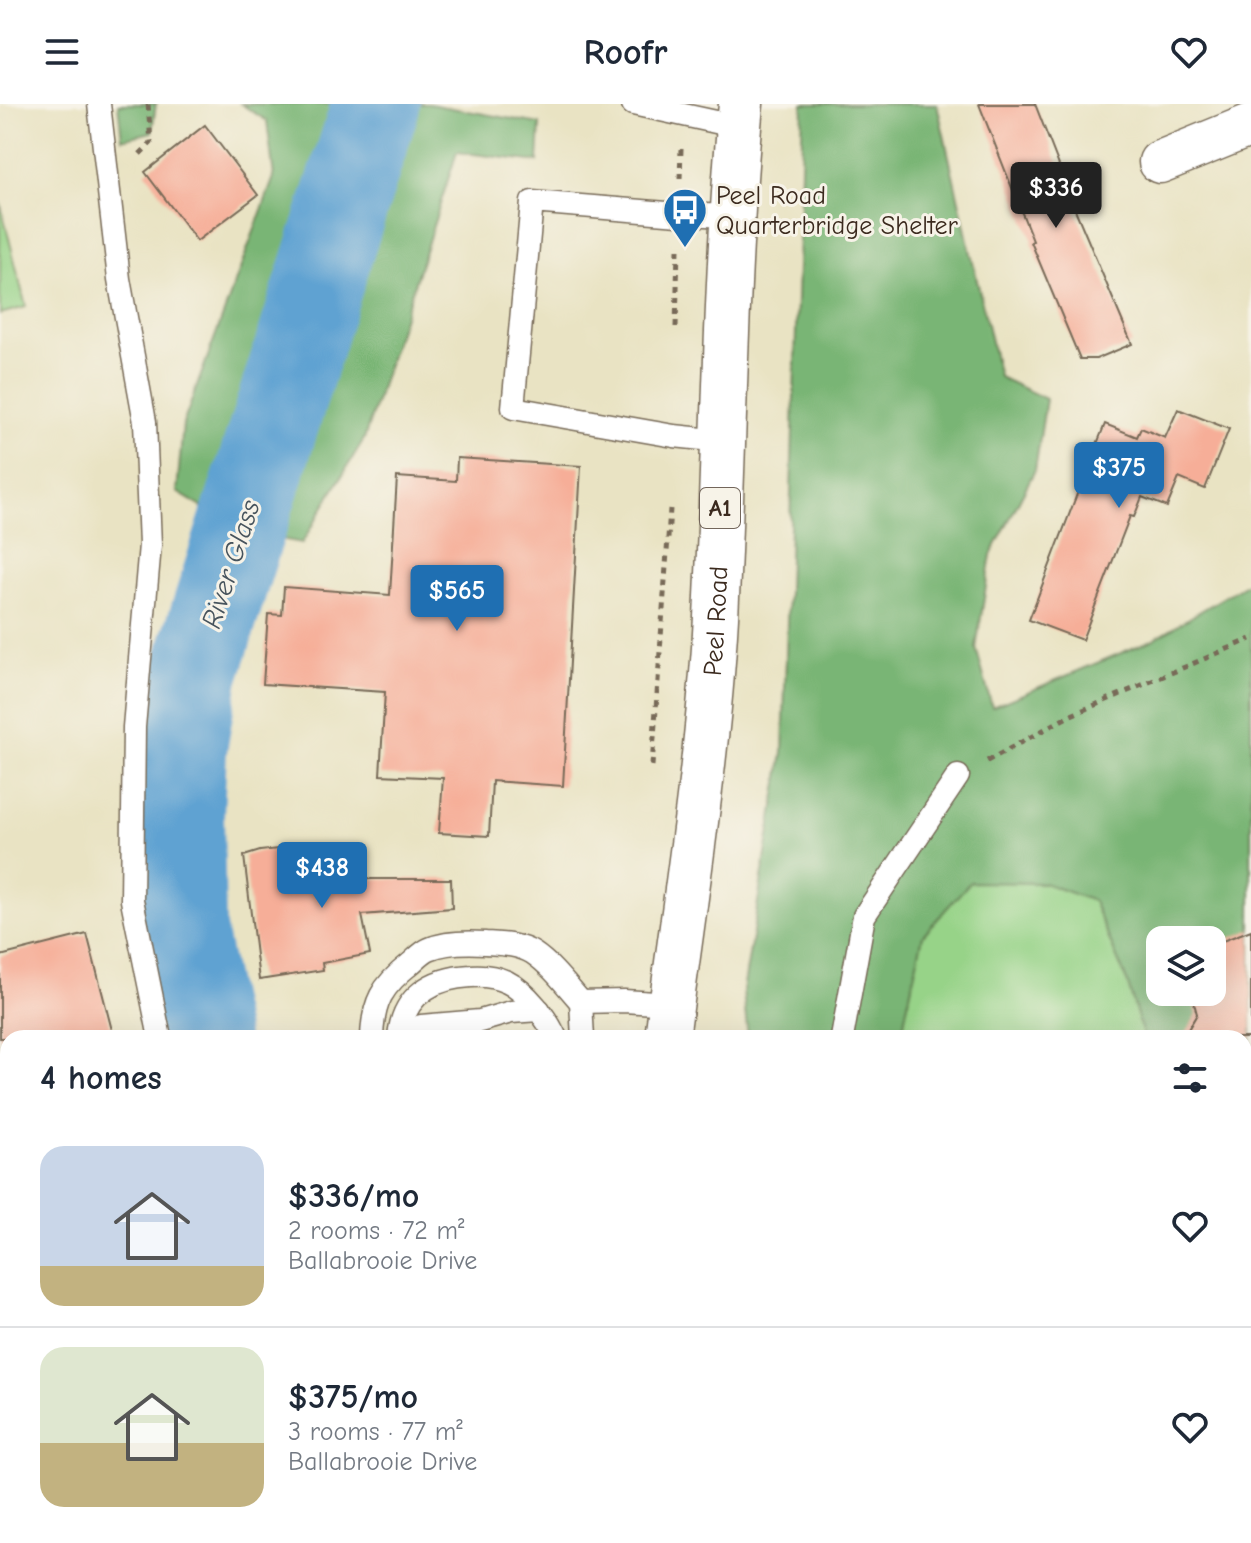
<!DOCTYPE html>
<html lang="en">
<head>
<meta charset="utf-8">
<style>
  body { margin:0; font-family:"Comic Neue",sans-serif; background:#f6f6f7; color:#1f2937; height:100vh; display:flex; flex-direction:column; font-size:30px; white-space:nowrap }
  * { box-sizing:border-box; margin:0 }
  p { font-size:26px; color:#747a83 }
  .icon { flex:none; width:44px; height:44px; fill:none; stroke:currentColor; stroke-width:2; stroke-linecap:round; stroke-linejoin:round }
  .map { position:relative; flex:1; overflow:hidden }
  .drawer { position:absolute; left:0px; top:926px; width:1252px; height:514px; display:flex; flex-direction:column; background:#fff; border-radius:24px 24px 0 0; box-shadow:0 8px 32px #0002 }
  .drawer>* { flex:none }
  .controls { position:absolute; left:1146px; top:822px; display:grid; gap:16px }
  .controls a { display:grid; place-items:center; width:80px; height:80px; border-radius:16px; background:#fff; box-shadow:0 8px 32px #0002; font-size:40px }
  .price { position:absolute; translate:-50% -68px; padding:0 18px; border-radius:8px; background:#1f6fb2; color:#fff; font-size:26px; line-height:52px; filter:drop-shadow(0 2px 4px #0008) }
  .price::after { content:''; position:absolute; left:50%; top:48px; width:24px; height:18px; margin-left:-12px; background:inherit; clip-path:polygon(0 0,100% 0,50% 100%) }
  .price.active { background:#222; color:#fff }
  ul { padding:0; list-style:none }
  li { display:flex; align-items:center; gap:24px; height:200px; padding:0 40px }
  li+li { border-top:2px solid #e0e1e3 }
  li span { display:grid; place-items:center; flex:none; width:224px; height:160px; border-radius:24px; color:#555 }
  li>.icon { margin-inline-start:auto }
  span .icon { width:96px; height:96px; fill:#fffc; stroke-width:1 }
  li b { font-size:34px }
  h2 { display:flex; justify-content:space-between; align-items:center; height:96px; padding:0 40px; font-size:34px }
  header { display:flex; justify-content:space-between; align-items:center; height:104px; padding:0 40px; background:#fff; font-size:36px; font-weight:600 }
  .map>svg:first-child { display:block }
  .green { fill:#97d388; stroke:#697e53; stroke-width:2 }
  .forest { fill:#79b574; stroke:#5a7049; stroke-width:2; fill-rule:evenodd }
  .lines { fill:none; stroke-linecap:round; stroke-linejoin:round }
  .river { stroke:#5ea2d2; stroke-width:88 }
  .building { fill:#f6ae98 }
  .service-casing { stroke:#786b58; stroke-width:25 }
  .minor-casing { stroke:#786b58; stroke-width:45 }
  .trunk-casing { stroke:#786b58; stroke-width:47 }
  .path { stroke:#786b58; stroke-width:5; stroke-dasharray:6 6; stroke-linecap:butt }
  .service { stroke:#fff; stroke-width:22 }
  .minor { stroke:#fff; stroke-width:42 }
  .trunk { stroke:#fff; stroke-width:44 }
  .labels { text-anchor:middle; stroke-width:6; stroke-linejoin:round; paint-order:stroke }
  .shield { fill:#f7f3e8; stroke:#73665b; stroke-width:2 }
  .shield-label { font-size:24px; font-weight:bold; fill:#3b2a1e }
  .poi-label { font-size:26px; fill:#3b2a1e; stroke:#f7f3e8; text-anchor:start }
  .street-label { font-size:26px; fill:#3b2a1e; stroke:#f7f3e8 }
  .water-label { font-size:28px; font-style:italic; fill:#47545d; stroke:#f7f3e8 }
</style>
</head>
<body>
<header><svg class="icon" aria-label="menu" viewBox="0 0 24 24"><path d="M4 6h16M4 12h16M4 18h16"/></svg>Roofr<svg class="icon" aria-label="heart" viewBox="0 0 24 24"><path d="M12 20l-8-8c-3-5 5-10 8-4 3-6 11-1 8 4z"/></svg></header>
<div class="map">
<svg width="1251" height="1439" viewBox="0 0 1251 1439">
  <rect width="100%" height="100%" fill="#f7f3e8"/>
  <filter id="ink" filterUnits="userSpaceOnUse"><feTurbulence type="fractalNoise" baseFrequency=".0125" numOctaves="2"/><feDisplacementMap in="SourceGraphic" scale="16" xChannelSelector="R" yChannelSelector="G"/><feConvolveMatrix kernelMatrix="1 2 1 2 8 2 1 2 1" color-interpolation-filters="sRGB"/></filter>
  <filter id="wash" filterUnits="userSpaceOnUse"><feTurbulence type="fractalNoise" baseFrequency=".006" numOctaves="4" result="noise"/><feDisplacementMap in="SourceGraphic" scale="32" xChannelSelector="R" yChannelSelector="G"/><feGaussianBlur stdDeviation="1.8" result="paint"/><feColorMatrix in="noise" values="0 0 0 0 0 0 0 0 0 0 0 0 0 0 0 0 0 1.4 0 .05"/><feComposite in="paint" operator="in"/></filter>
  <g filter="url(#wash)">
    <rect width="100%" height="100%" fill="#e9e3c3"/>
    <g class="green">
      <path d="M 0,98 L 26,203 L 0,210 Z"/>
      <path d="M 970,777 L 1044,779 L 1093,797 L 1127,877 L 1144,934 L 902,934 L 905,913 L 923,831 Z"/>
      <path d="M 0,1323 L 8,1355 L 8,1432 L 27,1432 L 29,1439 L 0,1439 Z"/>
    </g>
    <g class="forest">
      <path d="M 118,0 L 156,0 L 152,28 L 122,35 Z"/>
      <path d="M 241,0 L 345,0 L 205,405 L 177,388 L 183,320 L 274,73 L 267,17 Z"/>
      <path d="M 414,0 L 429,0 L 540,20 L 538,58 L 457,48 L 364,335 L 302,439 L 269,433 Z"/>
      <path d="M 803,0 L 937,0 L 999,273 L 1046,295 L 1035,366 L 991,451 L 976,544 L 992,603 L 1152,536 L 1251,477 L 1251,1078 L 1244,1063 L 1244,934 L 1144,934 L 1127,877 L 1093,797 L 1044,779 L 970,778 L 923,831 L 905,913 L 902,934 L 748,934 L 743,887 L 783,649 ZM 1160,836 L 1212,836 L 1212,888 L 1160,888 Z"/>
      <path d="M 1251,1087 L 1251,1196 L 1244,1200 L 1244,1092 Z"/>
      <path d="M 1251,1382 L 1251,1439 L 892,1439 L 889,1432 L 1244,1432 L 1244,1384 Z"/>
    </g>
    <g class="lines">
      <g class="river">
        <path d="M 204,934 L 182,826 L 180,710 L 183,645 L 195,571 L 376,0"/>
        <path d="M 255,1439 L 257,1432"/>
      </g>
    </g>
    <g id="blocks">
      <g class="building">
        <path d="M 979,0 L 1035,0 L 1065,77 L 1063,77 L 1132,240 L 1096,255 L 1080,255 L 1031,138 L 1033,137 Z"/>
        <path d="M 205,21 L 258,91 L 197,137 L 145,68 Z"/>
        <path d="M 1178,305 L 1229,325 L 1205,385 L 1179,374 L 1167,403 L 1142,393 L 1134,413 L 1130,412 L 1082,536 L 1029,516 L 1077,390 L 1105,320 L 1137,333 L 1141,324 L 1165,334 Z"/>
        <path d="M 457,354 L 581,362 L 563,682 L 492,677 L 489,732 L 439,729 L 443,674 L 380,671 L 385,588 L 263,580 L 268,510 L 282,511 L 284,483 L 390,491 L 397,373 L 456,377 Z"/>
        <path d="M 314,741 L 319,775 L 451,775 L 452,804 L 362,811 L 370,850 L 322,859 L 323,866 L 259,876 L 244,752 L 260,747 Z"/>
        <path d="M 1251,826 L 1251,934 L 1183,934 L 1197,910 L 1191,888 L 1212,888 L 1212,841 Z"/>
        <path d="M 87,830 L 114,934 L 0,934 L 0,852 Z"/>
      </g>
    </g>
  </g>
  <g filter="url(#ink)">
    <use href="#blocks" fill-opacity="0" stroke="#786b58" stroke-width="2"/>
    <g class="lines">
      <g class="service-casing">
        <g id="service">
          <path d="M 99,0 L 119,175 L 145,318 L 150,441 L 134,623 L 132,796 L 160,934"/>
          <path d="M 633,0 L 739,23"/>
          <path d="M 722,337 L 674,332 L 513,304 L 532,98 L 679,110 L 731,112"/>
          <path d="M 581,898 L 624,897 L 671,900"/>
          <path d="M 372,934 C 373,898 382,882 410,860 C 416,855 422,848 429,845 C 445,838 468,838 485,839 C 501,840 518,840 533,849 C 551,861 566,881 581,898 L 583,934"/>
          <path d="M 399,934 C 402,892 432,874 471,872 C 483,871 496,873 507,878 C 527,888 547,914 556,934"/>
          <path d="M 409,934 L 421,922 L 480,917 L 511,908 L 539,906"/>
          <path d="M 842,934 L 864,812 L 958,672"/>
          <path d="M 1244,1373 L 1251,1370"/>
          <path d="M 1196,1432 L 1197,1439"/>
          <path d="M 176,1439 L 178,1432"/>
          <path d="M 689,1439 L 696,1432"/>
        </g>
      </g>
      <g class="minor-casing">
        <path id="minor" d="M 1160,58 L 1251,21"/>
      </g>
      <g class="trunk-casing">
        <g id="trunk">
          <path id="s1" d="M 667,934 C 685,794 708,654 716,513 C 725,342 725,171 741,0"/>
          <path d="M 782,1432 L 785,1439"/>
        </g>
      </g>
      <g class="path">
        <path d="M 140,50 L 151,39 L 148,0"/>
        <path d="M 680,75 L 681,45"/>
        <path d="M 676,223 L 678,145"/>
        <path d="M 987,657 L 1069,612 L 1251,535"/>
        <path d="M 652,662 L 670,405"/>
      </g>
      <use href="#service" class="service"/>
      <use href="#minor" class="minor"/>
      <use href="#trunk" class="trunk"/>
    </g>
  </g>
  <defs>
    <g id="bus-pin" transform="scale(2.3)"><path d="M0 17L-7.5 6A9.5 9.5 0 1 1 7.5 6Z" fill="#1f6fb2" stroke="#f7f3e8"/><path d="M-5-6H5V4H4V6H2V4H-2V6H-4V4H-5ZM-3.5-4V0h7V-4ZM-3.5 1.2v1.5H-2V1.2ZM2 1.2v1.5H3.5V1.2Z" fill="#fff"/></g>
  </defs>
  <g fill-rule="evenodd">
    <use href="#bus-pin" x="685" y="106"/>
  </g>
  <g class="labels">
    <rect class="shield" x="700" y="384" width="40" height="40" rx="6"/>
    <g class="shield-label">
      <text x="720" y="412">A1</text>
    </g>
    <g class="poi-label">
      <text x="716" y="100">Peel Road<tspan x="716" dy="30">Quarterbridge Shelter</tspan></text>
    </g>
    <g class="street-label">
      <text dy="9" stroke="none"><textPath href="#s1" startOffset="420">Peel Road</textPath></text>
    </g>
    <g class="water-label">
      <text transform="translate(230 460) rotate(-72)" y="10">River Glass</text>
    </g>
  </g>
</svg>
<div class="controls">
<a><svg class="icon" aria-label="layers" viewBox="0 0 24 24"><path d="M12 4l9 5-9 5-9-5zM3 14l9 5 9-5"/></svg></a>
</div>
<b class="price active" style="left:1056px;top:126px">$336</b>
<b class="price" style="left:1119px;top:406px">$375</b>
<b class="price" style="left:457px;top:529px">$565</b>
<b class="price" style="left:322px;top:806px">$438</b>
<section class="drawer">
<h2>4 homes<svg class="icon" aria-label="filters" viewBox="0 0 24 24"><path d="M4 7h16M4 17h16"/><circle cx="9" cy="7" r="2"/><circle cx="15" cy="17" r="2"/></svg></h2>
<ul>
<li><span style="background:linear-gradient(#c9d6e8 75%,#c2b280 0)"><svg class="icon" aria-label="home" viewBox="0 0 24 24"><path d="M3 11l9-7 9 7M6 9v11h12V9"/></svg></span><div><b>$336/mo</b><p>2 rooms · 72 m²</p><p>Ballabrooie Drive</p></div><svg class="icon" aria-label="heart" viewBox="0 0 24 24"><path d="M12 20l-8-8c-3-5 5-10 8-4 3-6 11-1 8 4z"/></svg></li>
<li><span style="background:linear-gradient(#dfe7d0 60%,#c2b280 0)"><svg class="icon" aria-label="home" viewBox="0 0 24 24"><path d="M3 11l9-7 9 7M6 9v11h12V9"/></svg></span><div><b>$375/mo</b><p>3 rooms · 77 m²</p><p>Ballabrooie Drive</p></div><svg class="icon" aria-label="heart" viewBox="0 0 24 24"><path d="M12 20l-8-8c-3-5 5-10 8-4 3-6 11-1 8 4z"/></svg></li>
</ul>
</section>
</div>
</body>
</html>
